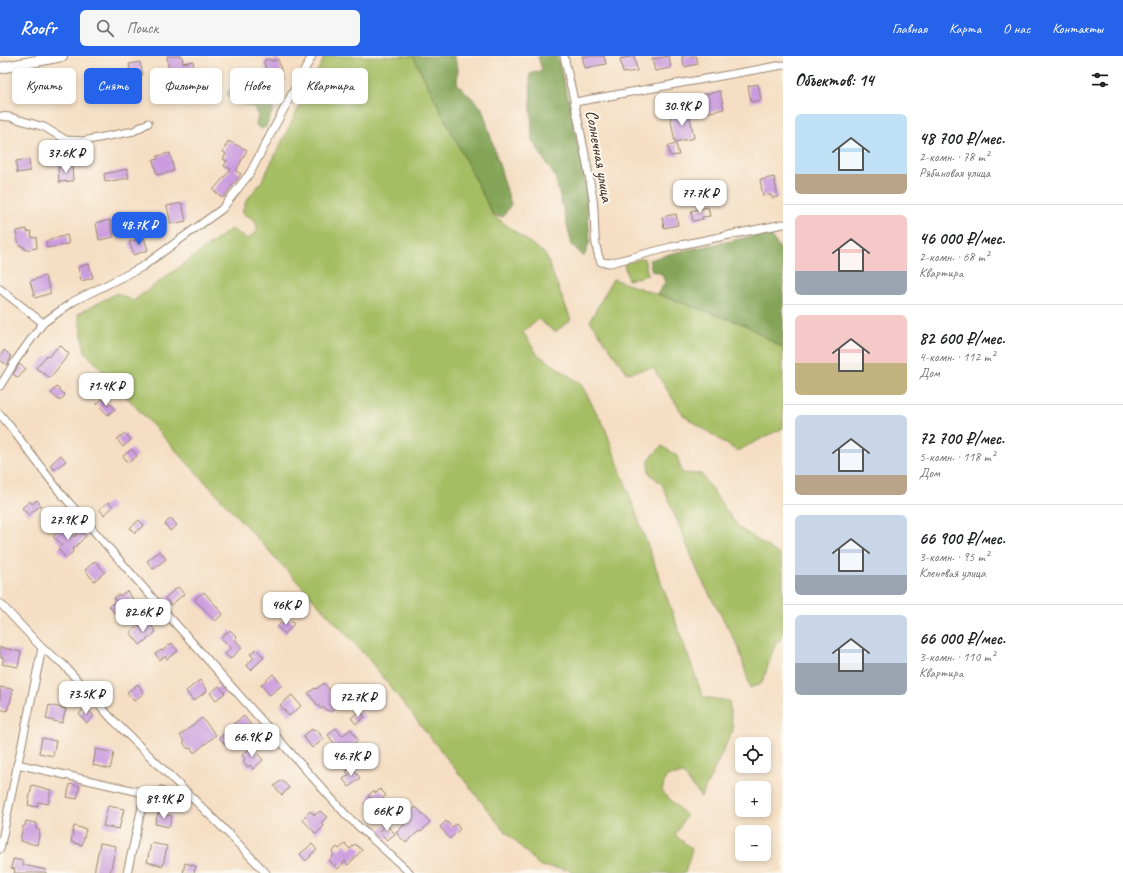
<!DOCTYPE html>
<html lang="ru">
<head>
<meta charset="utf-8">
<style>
  body { margin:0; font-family:Caveat,sans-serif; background:#f6f6f6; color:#202124; height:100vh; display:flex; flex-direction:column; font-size:15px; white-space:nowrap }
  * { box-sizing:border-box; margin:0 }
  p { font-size:13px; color:#757577 }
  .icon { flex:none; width:22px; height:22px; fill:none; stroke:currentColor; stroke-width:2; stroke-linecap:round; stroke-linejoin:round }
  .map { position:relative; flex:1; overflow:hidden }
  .details { display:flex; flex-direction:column; background:#fff; width:340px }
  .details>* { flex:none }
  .guide { position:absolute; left:12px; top:12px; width:380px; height:36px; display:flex; gap:8px }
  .controls { position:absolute; left:735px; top:681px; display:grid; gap:8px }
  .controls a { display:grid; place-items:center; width:36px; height:36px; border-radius:6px; background:#fff; box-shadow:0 2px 6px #0003; font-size:20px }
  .price { position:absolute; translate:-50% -34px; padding:0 9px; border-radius:8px; background:#fff; color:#222; font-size:13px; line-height:26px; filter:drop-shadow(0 1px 2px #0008) }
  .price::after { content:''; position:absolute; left:50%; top:24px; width:12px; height:9px; margin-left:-6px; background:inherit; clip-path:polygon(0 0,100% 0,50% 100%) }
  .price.selected { background:#2563eb; color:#fff }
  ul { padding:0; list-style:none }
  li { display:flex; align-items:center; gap:12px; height:100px; padding:0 12px }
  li+li { border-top:1px solid #e0e0e0 }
  li span { display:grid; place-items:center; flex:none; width:112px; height:80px; border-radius:6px; color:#555 }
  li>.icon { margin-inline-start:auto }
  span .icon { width:48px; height:48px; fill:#fffc; stroke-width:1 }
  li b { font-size:17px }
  h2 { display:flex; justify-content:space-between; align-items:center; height:48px; padding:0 12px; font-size:17px }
  .pill { padding:0 14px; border-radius:6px; background:#fff; box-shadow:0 2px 6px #0003; font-size:14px; line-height:36px }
  .pill.selected { background:#2563eb; color:#fff }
  header { display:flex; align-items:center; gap:24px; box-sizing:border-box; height:56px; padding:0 20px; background:#2563eb; color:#fff }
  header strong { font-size:19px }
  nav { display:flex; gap:22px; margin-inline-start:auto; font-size:14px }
  .search { width:280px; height:36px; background:#f6f6f6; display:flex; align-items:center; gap:10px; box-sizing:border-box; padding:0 14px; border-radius:6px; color:#757577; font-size:15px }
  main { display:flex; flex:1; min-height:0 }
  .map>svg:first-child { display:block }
  .green { fill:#a6be63; stroke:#707440 }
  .forest { fill:#84a559; stroke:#60683c }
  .building { fill:#cb9bdf }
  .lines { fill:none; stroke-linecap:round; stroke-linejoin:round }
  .street-casing { stroke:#988470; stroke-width:9 }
  .secondary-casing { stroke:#988470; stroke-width:12 }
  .street { stroke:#fff; stroke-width:7 }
  .secondary { stroke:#fff; stroke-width:10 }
  .labels { text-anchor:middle; stroke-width:4; stroke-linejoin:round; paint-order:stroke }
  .street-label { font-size:17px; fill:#3b2a1e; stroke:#fbf7ec }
</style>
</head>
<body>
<header>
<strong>Roofr</strong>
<div class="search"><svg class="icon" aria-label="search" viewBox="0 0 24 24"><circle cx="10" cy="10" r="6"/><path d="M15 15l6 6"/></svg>Поиск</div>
<nav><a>Главная</a><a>Карта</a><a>О нас</a><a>Контакты</a></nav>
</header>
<main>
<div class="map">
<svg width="783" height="817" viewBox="0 0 783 817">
  <rect width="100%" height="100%" fill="#fbf7ec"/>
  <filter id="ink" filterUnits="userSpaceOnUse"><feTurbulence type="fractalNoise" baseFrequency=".025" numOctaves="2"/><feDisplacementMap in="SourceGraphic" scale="8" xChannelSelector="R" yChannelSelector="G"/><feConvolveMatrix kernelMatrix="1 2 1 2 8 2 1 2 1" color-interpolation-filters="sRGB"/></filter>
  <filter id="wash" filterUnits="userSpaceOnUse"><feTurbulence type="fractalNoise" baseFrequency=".012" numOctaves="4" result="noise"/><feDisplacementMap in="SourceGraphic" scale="16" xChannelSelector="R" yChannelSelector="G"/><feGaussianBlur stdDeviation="0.9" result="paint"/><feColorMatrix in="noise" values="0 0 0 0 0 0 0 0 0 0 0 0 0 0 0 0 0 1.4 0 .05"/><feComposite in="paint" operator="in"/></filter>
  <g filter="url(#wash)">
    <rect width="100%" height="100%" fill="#f5dec3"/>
    <g class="green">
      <path d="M 325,0 L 413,0 L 493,159 L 545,198 L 571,264 L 555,276 L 538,263 L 523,276 L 537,298 L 581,328 L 605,372 L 703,641 L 729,645 L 733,674 L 701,741 L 683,718 L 666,720 L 662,735 L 686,760 L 675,779 L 692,793 L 685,817 L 571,817 L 570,814 L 540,810 L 502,772 L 366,600 L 85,296 L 78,258 L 117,237 L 133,245 L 231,173 L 247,183 L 258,175 L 255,164 L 242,157 L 246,145 L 262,125 Z"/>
      <path d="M 644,202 L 648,219 L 628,224 L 624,208 Z"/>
      <path d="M 613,223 L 745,269 L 783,292 L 783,372 L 737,395 L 684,360 L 653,312 L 627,317 L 590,265 Z"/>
      <path d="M 662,390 L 677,400 L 682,417 L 701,418 L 738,471 L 780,499 L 783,511 L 783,581 L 776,587 L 762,627 L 750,632 L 739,592 L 700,521 L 662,428 L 649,417 L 649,403 Z"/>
    </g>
    <g class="forest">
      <path d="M 413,0 L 454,0 L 458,12 L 457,27 L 482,52 L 511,148 L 503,161 L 493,159 Z"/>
      <path d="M 538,0 L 557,0 L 569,45 L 586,131 L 590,185 L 584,201 L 572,189 L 555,121 L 532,84 L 530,18 L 542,14 Z"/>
      <path d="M 243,30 L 270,45 L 273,54 L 266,71 L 260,73 L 256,69 L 258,59 L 255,52 L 230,43 L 227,37 L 232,31 Z"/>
      <path d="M 769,177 L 780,193 L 783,192 L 783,292 L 745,269 L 657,238 L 665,227 L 662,218 L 652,215 L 649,204 L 673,197 Z"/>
    </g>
    <g id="blocks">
      <g class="building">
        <path d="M 167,0 L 182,0 L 183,7 L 193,5 L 194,13 L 169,16 Z"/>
        <path d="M 582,0 L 604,0 L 606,8 L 585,12 Z"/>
        <path d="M 634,0 L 637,15 L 623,17 L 620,3 Z"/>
        <path d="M 669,0 L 671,12 L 655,15 L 652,3 Z"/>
        <path d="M 682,0 L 696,0 L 698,8 L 684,11 Z"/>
        <path d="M 268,3 L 273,5 L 278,3 L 283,22 L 270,25 L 264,7 L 265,4 Z"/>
        <path d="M 140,6 L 143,19 L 132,21 L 129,8 Z"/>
        <path d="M 60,25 L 63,42 L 48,45 L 45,28 Z"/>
        <path d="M 758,28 L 761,44 L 751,46 L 748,30 Z"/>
        <path d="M 720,35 L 724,53 L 705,57 L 702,39 Z"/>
        <path d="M 685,56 L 686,61 L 690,61 L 694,82 L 675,86 L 670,59 Z"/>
        <path d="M 228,85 L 247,94 L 236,115 L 241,118 L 223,142 L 213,134 L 231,113 L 224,110 L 227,105 L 223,103 L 226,98 L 223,96 Z"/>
        <path d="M 676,88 L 679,99 L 670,100 L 668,90 Z"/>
        <path d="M 170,97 L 174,115 L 157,119 L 153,104 L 158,103 L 157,100 Z"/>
        <path d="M 29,103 L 30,115 L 17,117 L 16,105 Z"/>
        <path d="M 72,109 L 73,125 L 59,126 L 58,110 Z"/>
        <path d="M 127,113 L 129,122 L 105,126 L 104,118 Z"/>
        <path d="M 774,121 L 778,141 L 772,142 L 771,139 L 763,140 L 760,124 Z"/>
        <path d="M 182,147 L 186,165 L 171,168 L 167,150 Z"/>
        <path d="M 708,151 L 710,160 L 702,161 L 703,163 L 693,165 L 691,155 Z"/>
        <path d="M 676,158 L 678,169 L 664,172 L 662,161 Z"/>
        <path d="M 110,164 L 114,181 L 99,184 L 96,167 Z"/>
        <path d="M 27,173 L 27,176 L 31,175 L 32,182 L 36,181 L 37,192 L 25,194 L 25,191 L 22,191 L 21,189 L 19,190 L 16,175 Z"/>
        <path d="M 67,179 L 69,188 L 47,192 L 46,185 Z"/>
        <path d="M 144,181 L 148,194 L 134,199 L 129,186 Z"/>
        <path d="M 89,208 L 93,222 L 81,225 L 78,211 Z"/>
        <path d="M 45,220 L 51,237 L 35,242 L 30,225 Z"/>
        <path d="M 60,289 L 69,298 L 50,322 L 36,312 L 46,300 L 48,301 Z"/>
        <path d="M 4,294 L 11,300 L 10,301 L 11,302 L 7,309 L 0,304 L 0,300 Z"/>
        <path d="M 19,308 L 26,313 L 18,322 L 13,318 Z"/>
        <path d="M 57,331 L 65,339 L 60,345 L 51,337 Z"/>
        <path d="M 102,343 L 108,349 L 110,347 L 115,353 L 108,359 L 97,348 Z"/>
        <path d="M 125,377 L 131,384 L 123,391 L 117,383 Z"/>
        <path d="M 132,393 L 137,400 L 128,407 L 123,400 Z"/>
        <path d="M 61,399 L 66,405 L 54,414 L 50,409 Z"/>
        <path d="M 37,444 L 41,449 L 29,459 L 22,452 L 30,445 L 32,448 Z"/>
        <path d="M 109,446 L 113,451 L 104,459 L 99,453 Z"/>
        <path d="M 171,462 L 177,469 L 170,475 L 165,468 Z"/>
        <path d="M 139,464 L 144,469 L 135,477 L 130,472 Z"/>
        <path d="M 64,470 L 74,481 L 80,474 L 86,480 L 72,494 L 73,496 L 66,502 L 58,493 L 62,489 L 53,480 Z"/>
        <path d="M 160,495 L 166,503 L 153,513 L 147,505 Z"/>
        <path d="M 95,505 L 105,516 L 94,525 L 85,514 Z"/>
        <path d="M 178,531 L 184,538 L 171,549 L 165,542 Z"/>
        <path d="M 127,535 L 133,543 L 115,558 L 109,550 L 116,545 L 114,542 L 119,538 L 120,540 Z"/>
        <path d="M 204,536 L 223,558 L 215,565 L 194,543 Z"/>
        <path d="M 287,561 L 294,568 L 285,578 L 277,571 Z"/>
        <path d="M 148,565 L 156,576 L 140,589 L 130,576 L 139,569 L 140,571 Z"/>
        <path d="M 230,574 L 237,581 L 235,583 L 242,592 L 230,603 L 225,598 L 231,592 L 221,582 Z"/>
        <path d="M 172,587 L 178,595 L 167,603 L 165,600 L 160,604 L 155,598 L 161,594 L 162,595 Z"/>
        <path d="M 0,591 L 21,596 L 18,611 L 2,608 L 4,602 L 0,601 Z"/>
        <path d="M 256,593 L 264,601 L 251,614 L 246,609 L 254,602 L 250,598 Z"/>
        <path d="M 273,618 L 282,629 L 270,639 L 261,629 Z"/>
        <path d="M 200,624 L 207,635 L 193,645 L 186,635 Z"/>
        <path d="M 324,627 L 339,646 L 337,648 L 338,650 L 331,656 L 329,654 L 327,655 L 324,651 L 321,653 L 308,637 L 315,632 L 316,633 Z"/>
        <path d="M 138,628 L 144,637 L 134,645 L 127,636 Z"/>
        <path d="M 219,630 L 225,637 L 216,644 L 210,637 Z"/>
        <path d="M 0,631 L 13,633 L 10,648 L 9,648 L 7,655 L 0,653 Z"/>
        <path d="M 292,639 L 301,650 L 289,660 L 280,649 Z"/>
        <path d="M 49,649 L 66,653 L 62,667 L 46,663 Z"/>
        <path d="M 86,651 L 94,660 L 87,667 L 79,658 Z"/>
        <path d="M 360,655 L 365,661 L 356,668 L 351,662 Z"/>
        <path d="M 244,660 L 251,669 L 240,677 L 239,676 L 225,688 L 219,682 L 234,669 L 233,668 Z"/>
        <path d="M 202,662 L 216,679 L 194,697 L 191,692 L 188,693 L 184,688 L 184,685 L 180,679 Z"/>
        <path d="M 336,672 L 342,680 L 351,673 L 358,684 L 341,697 L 328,679 Z"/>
        <path d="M 312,673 L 313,675 L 316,673 L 324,683 L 312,692 L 303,680 Z"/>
        <path d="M 42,682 L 56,685 L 53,700 L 39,697 Z"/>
        <path d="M 252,691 L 263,704 L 253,713 L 250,709 L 248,711 L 243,705 L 245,703 L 242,699 Z"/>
        <path d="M 96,693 L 114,697 L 110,713 L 93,709 Z"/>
        <path d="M 352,711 L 360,722 L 349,731 L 343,723 L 349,719 L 346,715 Z"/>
        <path d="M 282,724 L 289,732 L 282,739 L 274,730 Z"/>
        <path d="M 70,728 L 80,730 L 77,743 L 67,741 Z"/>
        <path d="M 32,729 L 51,734 L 48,748 L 38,746 L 37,751 L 28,749 Z"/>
        <path d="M 161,729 L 172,740 L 166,747 L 155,735 Z"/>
        <path d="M 380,733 L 386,739 L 373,753 L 367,746 L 371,742 L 368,740 L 373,735 L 376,737 Z"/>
        <path d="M 108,750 L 124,753 L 119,773 L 103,770 Z"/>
        <path d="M 416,751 L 430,766 L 421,776 L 419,775 L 406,787 L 396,777 L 410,763 L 407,759 Z"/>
        <path d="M 310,755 L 315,759 L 320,755 L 327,761 L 321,767 L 324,770 L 316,778 L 302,763 Z"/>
        <path d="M 158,757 L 172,760 L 169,771 L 155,768 Z"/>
        <path d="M 26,765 L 37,767 L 36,773 L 40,774 L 37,789 L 20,785 L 23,770 L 25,770 Z"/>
        <path d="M 446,765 L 452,771 L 456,768 L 460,773 L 450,783 L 440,771 Z"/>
        <path d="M 386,768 L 395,778 L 387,784 L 379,775 Z"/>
        <path d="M 74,770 L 86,773 L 82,789 L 71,786 Z"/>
        <path d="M 100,787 L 116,790 L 110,817 L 94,817 Z"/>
        <path d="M 151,787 L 167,790 L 163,810 L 147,806 Z"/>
        <path d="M 312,788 L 317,794 L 310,799 L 311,800 L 306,805 L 300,798 Z"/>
        <path d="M 345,788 L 350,793 L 355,788 L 362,794 L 348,809 L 345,805 L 338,813 L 329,804 L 334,799 L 332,796 L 337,791 L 339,793 Z"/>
        <path d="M 13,803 L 23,805 L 23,809 L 47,814 L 46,817 L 14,817 L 15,813 L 11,812 Z"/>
        <path d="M 185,807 L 196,810 L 194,817 L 183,817 Z"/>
      </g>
    </g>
  </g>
  <g filter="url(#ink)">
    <use href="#blocks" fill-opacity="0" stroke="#988470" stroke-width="1"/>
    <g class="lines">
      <g class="street-casing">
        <g id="street">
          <path d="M 564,0 C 575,47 585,95 593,143 C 596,164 592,187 601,206 L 610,207 L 671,191 L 783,168"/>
          <path d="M 575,46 L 783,9"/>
          <path d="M 0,60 L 10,61 L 44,71 L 66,84 L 83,85 L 134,75 L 148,67"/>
          <path d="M 0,233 L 43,267"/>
          <path d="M 0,330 L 16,304 L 43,267 L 74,245 L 142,211 L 222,153 L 250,117 L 312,0"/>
          <path d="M 0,358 L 9,369 L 59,435 L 157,547 L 347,760 L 410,817"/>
          <path d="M 0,547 L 42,592 L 63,608 L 111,662 L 229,778 L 266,817"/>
          <path d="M 17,708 L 140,736 L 143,738 L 144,742 L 127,817"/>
          <path d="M 0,793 L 42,592"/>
        </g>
      </g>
      <g class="secondary-casing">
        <path id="secondary" d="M 0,12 L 62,0"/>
      </g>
      <use href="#street" class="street"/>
      <use href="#secondary" class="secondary"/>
    </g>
  </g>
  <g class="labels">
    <g class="street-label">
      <text transform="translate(600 100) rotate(80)" y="6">Солнечная улица</text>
    </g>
  </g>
</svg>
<div class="controls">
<a><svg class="icon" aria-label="locate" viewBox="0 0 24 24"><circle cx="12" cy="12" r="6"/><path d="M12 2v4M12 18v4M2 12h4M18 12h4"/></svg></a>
<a>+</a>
<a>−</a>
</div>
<b class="price" style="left:682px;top:71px">30.9K ₽</b>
<b class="price" style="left:66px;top:118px">37.6K ₽</b>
<b class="price" style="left:700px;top:158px">77.7K ₽</b>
<b class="price selected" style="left:139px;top:190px">48.7K ₽</b>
<b class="price" style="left:106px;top:351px">71.4K ₽</b>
<b class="price" style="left:68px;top:485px">27.9K ₽</b>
<b class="price" style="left:286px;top:570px">46K ₽</b>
<b class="price" style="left:143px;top:577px">82.6K ₽</b>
<b class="price" style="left:86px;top:659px">73.5K ₽</b>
<b class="price" style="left:358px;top:662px">72.7K ₽</b>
<b class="price" style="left:252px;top:702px">66.9K ₽</b>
<b class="price" style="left:351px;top:721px">46.7K ₽</b>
<b class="price" style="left:164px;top:764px">89.9K ₽</b>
<b class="price" style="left:387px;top:776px">66K ₽</b>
<div class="guide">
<a class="pill">Купить</a>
<a class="pill selected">Снять</a>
<a class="pill">Фильтры</a>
<a class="pill">Новое</a>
<a class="pill">Квартира</a>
</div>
</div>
<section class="details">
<h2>Объектов: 14<svg class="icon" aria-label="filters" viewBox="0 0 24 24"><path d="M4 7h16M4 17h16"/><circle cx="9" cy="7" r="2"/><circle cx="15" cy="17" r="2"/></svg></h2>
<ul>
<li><span style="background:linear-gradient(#bfe0f5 75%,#b9a48a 0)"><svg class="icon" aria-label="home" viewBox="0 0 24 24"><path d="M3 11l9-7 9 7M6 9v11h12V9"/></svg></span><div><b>48 700 ₽/мес.</b><p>2-комн. · 78 m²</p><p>Рябиновая улица</p></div></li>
<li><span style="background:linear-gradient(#f6c9c9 70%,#9aa5b1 0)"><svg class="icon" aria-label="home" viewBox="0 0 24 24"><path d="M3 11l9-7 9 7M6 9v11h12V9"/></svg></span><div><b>46 000 ₽/мес.</b><p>2-комн. · 68 m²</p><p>Квартира</p></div></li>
<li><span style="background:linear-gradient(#f6c9c9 60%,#c2b280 0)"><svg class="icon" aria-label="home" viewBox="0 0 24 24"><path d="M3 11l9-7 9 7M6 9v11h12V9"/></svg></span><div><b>82 600 ₽/мес.</b><p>4-комн. · 112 m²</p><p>Дом</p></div></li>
<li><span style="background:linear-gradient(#c9d6e8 75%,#b9a48a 0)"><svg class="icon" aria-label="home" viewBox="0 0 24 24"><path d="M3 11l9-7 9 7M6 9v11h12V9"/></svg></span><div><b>72 700 ₽/мес.</b><p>5-комн. · 118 m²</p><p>Дом</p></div></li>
<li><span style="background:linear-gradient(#c9d6e8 75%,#9aa5b1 0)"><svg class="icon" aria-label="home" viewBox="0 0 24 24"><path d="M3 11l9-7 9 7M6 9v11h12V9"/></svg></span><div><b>66 900 ₽/мес.</b><p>3-комн. · 95 m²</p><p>Кленовая улица</p></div></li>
<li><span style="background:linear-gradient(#c9d6e8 60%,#9aa5b1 0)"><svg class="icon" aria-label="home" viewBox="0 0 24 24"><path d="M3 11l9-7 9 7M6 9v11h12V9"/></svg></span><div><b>66 000 ₽/мес.</b><p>3-комн. · 110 m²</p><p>Квартира</p></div></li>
</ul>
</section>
</main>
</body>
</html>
